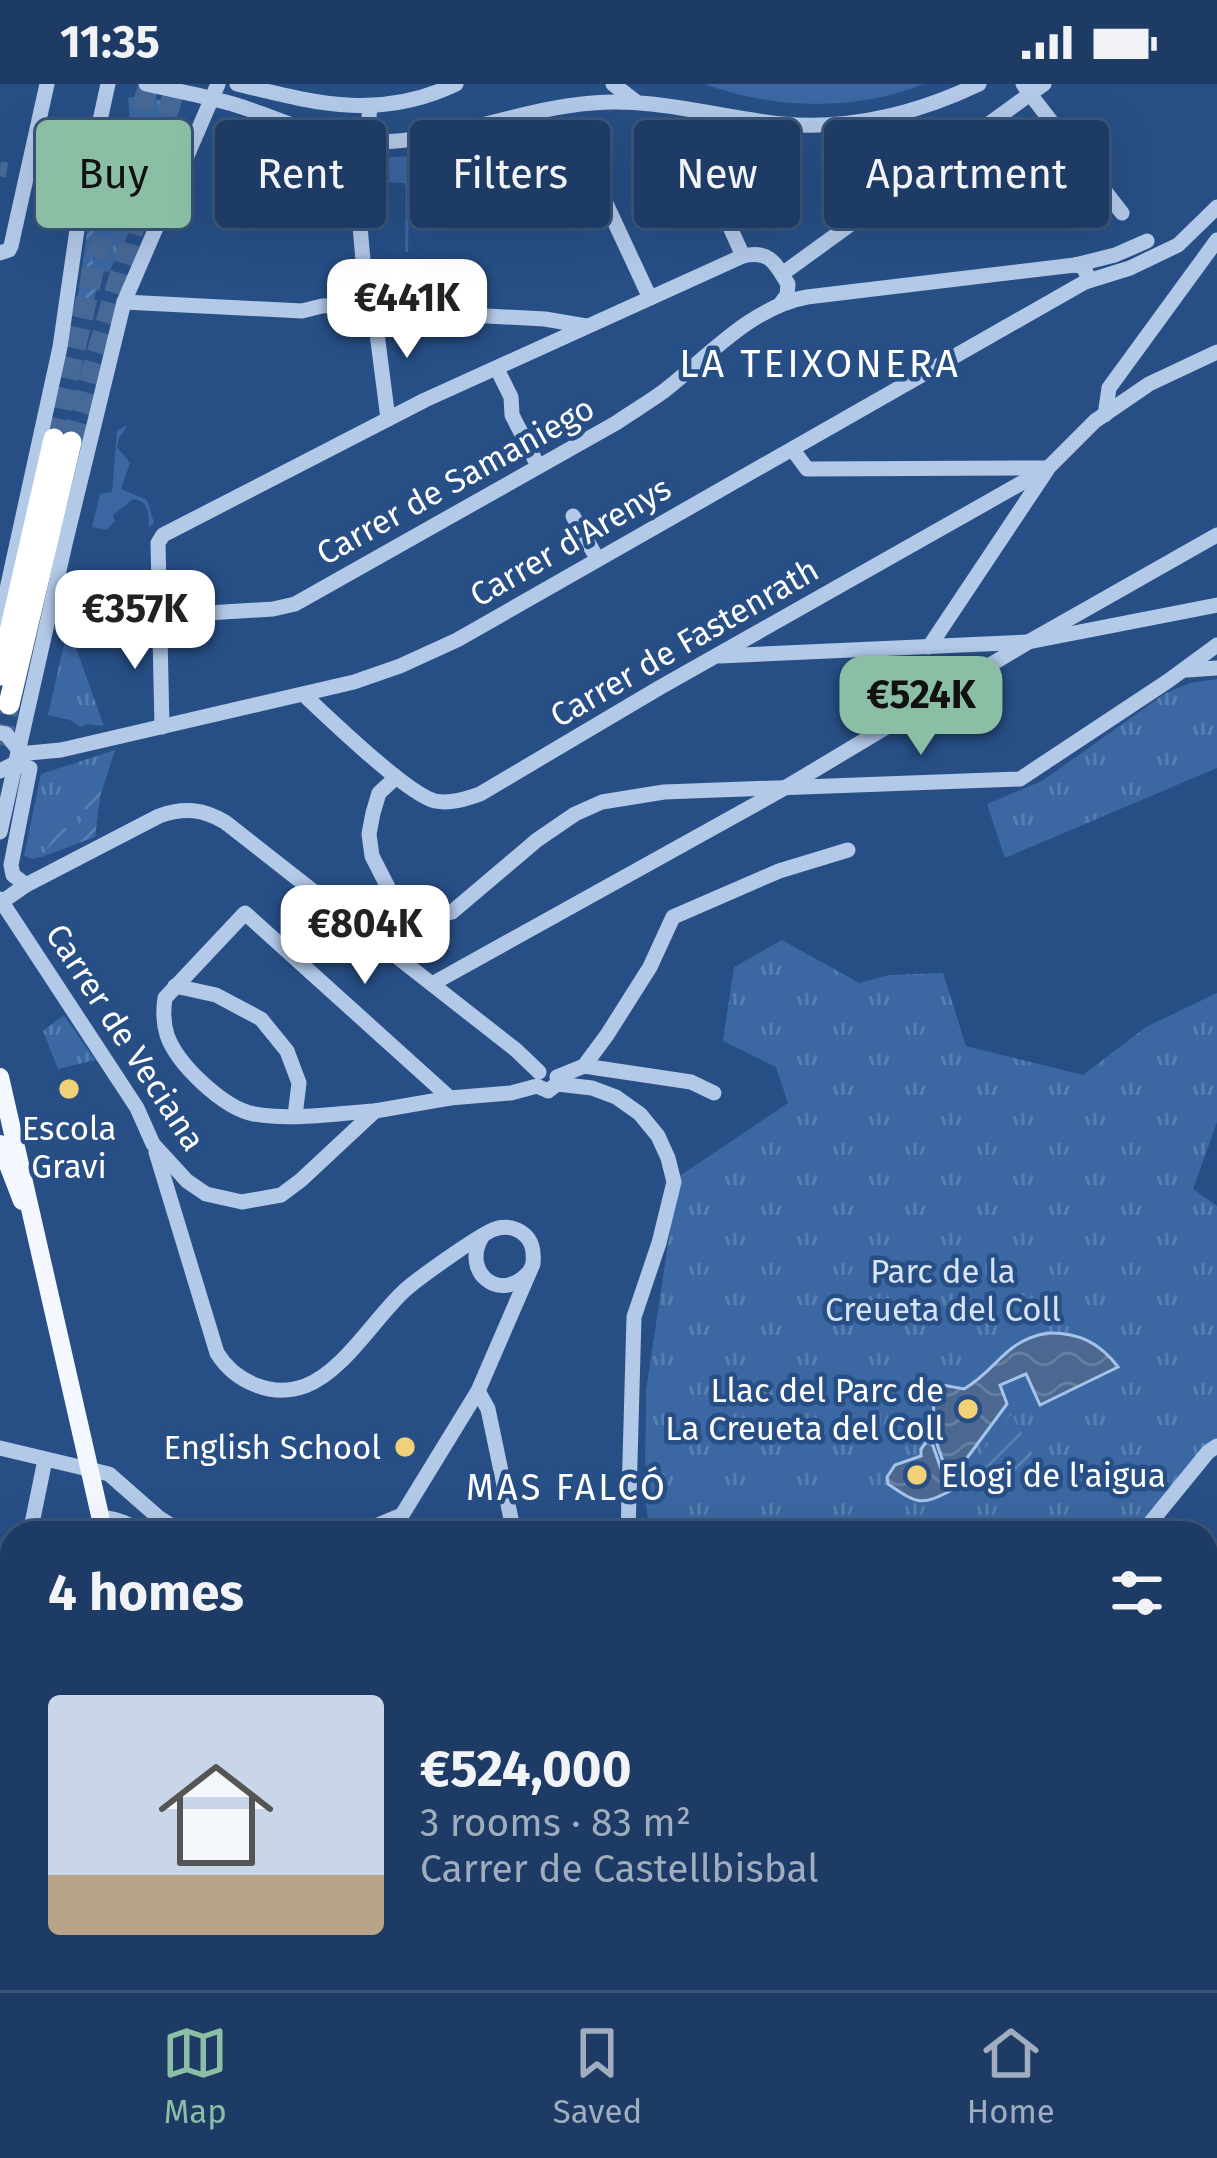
<!DOCTYPE html>
<html lang="en">
<head>
<meta charset="utf-8">
<style>
  body { margin:0; font-family:"Fira Sans",sans-serif; background:#2a466d; color:#f1f3f6; height:100vh; display:flex; flex-direction:column; font-size:45px; white-space:nowrap }
  * { box-sizing:border-box; margin:0 }
  p { font-size:39px; color:#a0adbf }
  .icon { flex:none; width:66px; height:66px; fill:none; stroke:currentColor; stroke-width:2; stroke-linecap:round; stroke-linejoin:round }
  .map { position:relative; flex:1; overflow:hidden }
  .details { position:absolute; left:0px; top:1437px; width:1218px; height:471px; display:flex; flex-direction:column; background:#1d3b64; border-radius:36px 36px 0 0; box-shadow:0 12px 48px #0002,0 0 0 3px #3b5578 }
  .details>* { flex:none }
  .hud { position:absolute; left:36px; top:36px; width:1146px; height:108px; display:flex; gap:24px }
  .price { position:absolute; translate:-50% -102px; padding:0 27px; border-radius:24px; background:#fff; color:#222; font-size:39px; line-height:78px; filter:drop-shadow(0 3px 6px #0008) }
  .price::after { content:''; position:absolute; left:50%; top:72px; width:36px; height:27px; margin-left:-18px; background:inherit; clip-path:polygon(0 0,100% 0,50% 100%) }
  .price.on { background:#8abfa5; color:#111 }
  ul { padding:0; list-style:none }
  li { display:flex; align-items:center; gap:36px; height:300px; padding:0 48px }
  li span { display:grid; place-items:center; flex:none; width:336px; height:240px; border-radius:12px; color:#555 }
  li>.icon { margin-inline-start:auto }
  span .icon { width:144px; height:144px; fill:#fffc; stroke-width:1 }
  li b { font-size:51px }
  h2 { display:flex; justify-content:space-between; align-items:center; height:144px; padding:0 48px; font-size:51px }
  .pill { padding:0 42px; border-radius:12px; background:#1d3b64; box-shadow:0 12px 48px #0002,0 0 0 3px #3b5578; font-size:42px; line-height:108px }
  .pill.on { background:#8abfa5; color:#111 }
  .status { display:flex; justify-content:space-between; align-items:center; height:84px; padding:0 60px; background:#1d3b64; direction:ltr }
  .status svg { height:33px; fill:currentColor }
  .dock { display:flex; justify-content:space-around; align-items:center; height:168px; border-top:3px solid #3b5578; background:#1d3b64; font-size:33px; color:#a0adbf }
  .dock a { display:grid; justify-items:center; gap:6px }
  .dock .on { color:#8abfa5 }
  .map>svg:first-child { display:block }
  .grass { fill:#3b68a3 }
  .park { fill:url(#park-tufts) }
  .garden { fill:url(#garden-furrows) }
  .water { fill:url(#water-waves); stroke:#a6c4e9; stroke-width:3 }
  .lines { fill:none; stroke-linecap:round; stroke-linejoin:round }
  .minor-tunnel { stroke:#476998; stroke-width:15; stroke-dasharray:15 8; stroke-linecap:butt }
  .highway-tunnel { stroke:#476998; stroke-width:21; stroke-dasharray:21 10; stroke-linecap:butt }
  .minor { stroke:#b2c9e8; stroke-width:15 }
  .major { stroke:#f4f8fe; stroke-width:18 }
  .highway { stroke:#fff; stroke-width:21 }
  .poi-dot { fill:#f1d077; stroke:#274f86; stroke-width:4.5 }
  .labels { text-anchor:middle; stroke-width:9; stroke-linejoin:round; paint-order:stroke }
  .street-label { font-size:33px; fill:#fff; stroke:#274f86 }
  .poi-label { font-size:33px; fill:#fff; stroke:#274f86; text-anchor:end }
  .park-label { font-size:33px; fill:#d6e4f6; stroke:#274f86 }
  .neighbourhood-label { font-size:36px; letter-spacing:3px; fill:#fff; stroke:#274f86 }
  .quarter-label { font-size:39px; letter-spacing:3px; fill:#fff; stroke:#274f86 }
</style>
</head>
<body>
<div class="status"><b>11:35</b><svg viewBox="0 0 49 12"><path d="M0 12V9h3v3zM5 12V6h3v6zM10 12V3h3v9zM15 12V0h3v12zM26 1h20v11H26zM47 4h2v5h-2z"/></svg></div>
<div class="map">
<svg width="1217" height="1906" viewBox="0 0 1217 1906">
  <defs>
    <pattern id="park-tufts" width="24" height="20" patternUnits="userSpaceOnUse" patternTransform="scale(3)"><rect width="24" height="20" fill="#3b68a3"/><path d="M3 7l-1-3M5 7V3M7 7l1-3M15 17l-1-3M17 17v-4M19 17l1-3" fill="none" stroke="#587fb1"/></pattern>
    <pattern id="garden-furrows" width="10" height="10" patternUnits="userSpaceOnUse" patternTransform="scale(3)"><rect width="10" height="10" fill="#3b68a3"/><path d="M-1 1l2-2M0 10L10 0M9 11l2-2" fill="none" stroke="#587fb1"/></pattern>
    <pattern id="water-waves" width="16" height="10" patternUnits="userSpaceOnUse" patternTransform="scale(3)"><rect width="16" height="10" fill="#4c6890"/><path d="M0 5q4-4 8 0t8 0" fill="none" stroke="#677fa1"/></pattern>
  </defs>
  <rect width="100%" height="100%" fill="#274f86"/>
  <g class="grass">
    <path d="M 705,0 L 924,0 C 856,27 774,26 705,0 Z"/>
    <path d="M 578,39 L 590,87 L 582,91 L 589,107 L 569,116 L 570,120 L 557,127 L 558,131 L 501,147 L 501,130 L 449,109 L 409,121 L 408,168 L 405,168 L 406,103 L 404,99 L 384,98 L 382,74 L 470,67 L 483,77 L 489,101 C 506,104 514,117 534,113 L 554,83 L 544,62 L 542,45 Z"/>
    <path d="M 128,341 L 119,354 L 117,363 L 130,379 L 121,405 L 147,416 L 154,439 L 149,444 C 148,430 150,417 133,415 L 113,431 L 115,437 L 106,446 L 92,443 L 100,410 L 112,408 L 117,347 Z"/>
  </g>
  <g class="park">
    <path d="M 143,11 L 164,18 L 176,26 L 179,49 L 163,83 L 152,82 L 154,101 L 137,132 L 128,132 L 129,149 L 109,188 L 90,185 L 107,146 L 101,125 L 117,93 L 117,72 L 127,53 L 130,38 L 128,14 Z"/>
    <path d="M 522,56 L 535,60 L 537,57 C 563,78 558,106 526,115 C 504,113 491,99 494,76 L 499,77 L 506,62 Z"/>
    <path d="M 66,552 L 76,553 L 75,561 L 104,642 L 88,640 L 80,643 L 70,636 L 48,631 Z"/>
    <path d="M 1217,595 L 1217,684 L 1005,774 L 987,720 L 1042,697 L 1166,609 L 1190,599 Z"/>
    <path d="M 115,666 L 100,712 L 95,753 L 41,773 L 33,775 L 24,772 L 41,690 Z"/>
    <path d="M 782,856 L 859,899 L 889,891 L 943,889 L 966,962 L 1083,991 L 1146,943 L 1217,909 L 1217,1038 L 1193,1105 L 1217,1122 L 1217,1355 L 1140,1449 L 650,1449 L 645,1412 L 646,1307 L 678,1093 L 788,1019 L 776,983 L 723,957 L 734,883 Z"/>
    <path d="M 64,931 L 95,976 L 58,985 L 43,947 Z"/>
  </g>
  <g class="garden">
    <path d="M 116,41 L 129,45 L 115,74 L 117,91 L 127,93 L 118,112 L 108,110 L 100,127 L 102,144 L 112,147 L 100,171 L 94,171 L 90,202 L 97,204 L 94,216 L 78,212 L 90,127 L 95,125 L 91,123 L 97,96 L 103,97 Z"/>
    <path d="M 115,666 L 100,712 L 95,753 L 41,773 L 62,742 L 73,749 L 88,727 L 78,719 Z"/>
    <path d="M 1011,1329 L 1051,1406 L 1007,1404 L 975,1378 Z"/>
  </g>
  <g class="water">
    <path d="M 1048,1249 C 1078,1248 1100,1259 1118,1283 L 1040,1321 L 1026,1290 L 1000,1301 L 1007,1320 L 961,1382 L 972,1395 L 955,1398 C 934,1368 929,1336 937,1300 L 964,1305 C 998,1285 1005,1256 1048,1249 Z"/>
    <path d="M 930,1353 L 943,1391 L 954,1405 C 921,1422 919,1421 888,1400 L 887,1393 L 895,1381 L 921,1372 L 921,1365 Z"/>
  </g>
  <g class="lines">
    <path class="minor-tunnel" d="M 0,85 L 7,86"/>
    <g class="highway-tunnel">
      <path d="M 54,355 L 95,179 L 129,72 L 149,0"/>
      <path d="M 71,358 L 176,0"/>
      <path d="M 0,661 L 9,620"/>
    </g>
    <g class="minor">
      <path d="M 146,0 C 176,7 207,12 236,21 C 279,34 321,57 367,58 C 445,60 516,25 592,19 C 657,13 719,34 783,40 C 851,46 918,29 979,0"/>
      <path d="M 237,0 C 315,19 379,37 456,0"/>
      <path d="M 613,0 L 635,17"/>
      <path d="M 1044,0 L 1030,10 L 1122,129"/>
      <path d="M 370,23 L 359,131 L 363,176 L 374,226 L 388,335"/>
      <path d="M 698,72 L 743,172"/>
      <path d="M 596,98 L 650,214"/>
      <path d="M 0,169 L 9,166 L 11,162 L 47,0"/>
      <path d="M 1075,181 L 1115,171 L 1147,157"/>
      <path d="M 782,190 L 1030,10 L 1023,0"/>
      <path d="M 124,218 L 302,227 L 322,222 L 353,221"/>
      <path d="M 374,226 L 545,235 L 586,242"/>
      <path d="M 499,289 L 511,313 L 512,331 L 535,376"/>
      <path d="M 1105,331 L 1109,304 L 1217,156"/>
      <path d="M 793,366 L 807,385 L 1045,384"/>
      <path d="M 573,432 L 594,469"/>
      <path d="M 159,532 L 273,525 L 295,520 L 616,339 C 632,328 649,318 664,307 C 708,273 751,223 807,213 L 1075,181 L 1083,183 L 1088,192 L 1085,198"/>
      <path d="M 0,537 L 60,263 L 79,132 L 108,0"/>
      <path d="M 929,563 L 1047,386"/>
      <path d="M 720,572 L 1028,558 L 1217,521"/>
      <path d="M 1187,586 L 1217,584"/>
      <path d="M 304,611 C 329,634 407,710 435,717 C 451,720 465,715 480,710 L 659,604 L 1048,384 L 1095,337 L 1149,300 L 1217,268"/>
      <path d="M 162,643 L 158,459 L 163,451 L 425,316 L 743,172 C 770,166 775,179 788,200 L 787,211 L 781,219"/>
      <path d="M 0,649 L 6,650 L 18,665"/>
      <path d="M 18,670 L 61,666 L 354,598 L 400,582 L 457,556 L 1085,198 L 1130,184 L 1178,161 L 1217,123"/>
      <path d="M 0,687 L 15,679 L 30,684 L 11,781 L 13,791 L 26,801"/>
      <path d="M 394,691 L 392,697 L 379,709 L 373,729 L 369,750 L 372,772 L 398,823 L 421,834 L 433,833 L 452,828 L 537,756 L 575,730 L 602,718 L 664,708 L 1020,695 L 1168,597 L 1217,561"/>
      <path d="M 0,748 L 65,460 L 124,218 L 218,0"/>
      <path d="M 0,815 L 137,1024 L 153,1060 L 187,1097 L 206,1110 L 242,1118 L 281,1111 L 301,1096 L 375,1027 L 450,1014 L 511,1009 L 537,1002 L 548,1007 L 557,1000 L 592,1004 L 616,1013 L 640,1030 L 658,1052 L 668,1074 L 674,1098 L 659,1159 L 634,1233 L 628,1449"/>
      <path d="M 0,819 L 26,801 L 159,732 C 184,723 203,725 225,738 L 516,966 L 539,988"/>
      <path d="M 432,900 L 783,705 L 1030,557 L 1217,451"/>
      <path d="M 175,902 L 216,911 L 261,935 L 287,967 L 299,999 L 295,1032"/>
      <path d="M 584,982 L 691,998 L 714,1009"/>
      <path d="M 557,993 L 584,982 L 607,951 L 650,883 L 673,833 L 779,787 L 848,766"/>
      <path d="M 375,1027 C 337,1029 293,1037 254,1030 C 223,1024 177,980 167,951 C 163,938 163,927 165,914 L 245,829 L 450,1014"/>
      <path d="M 156,1068 L 217,1269 C 235,1298 272,1314 305,1302 C 343,1288 374,1235 404,1207 C 417,1195 480,1150 495,1145 C 503,1142 513,1143 521,1148 C 533,1156 534,1167 533,1180 L 478,1307 L 402,1431 L 398,1449"/>
      <path d="M 482,1153 C 461,1188 500,1220 528,1189"/>
      <path d="M 478,1307 L 488,1325 L 514,1449"/>
      <path d="M 0,1364 L 109,1390 L 158,1433 L 183,1449"/>
      <path d="M 101,1433 C 117,1435 130,1439 143,1449"/>
      <path d="M 30,1449 L 45,1376"/>
      <path d="M 359,1449 L 402,1431"/>
      <path d="M 1142,1449 L 1208,1368 L 1217,1362"/>
      <path d="M 0,1591 L 12,1533"/>
      <path d="M 1206,1610 L 1217,1591"/>
      <path d="M 0,1632 L 12,1637"/>
      <path d="M 0,1856 L 12,1865"/>
      <path d="M 0,1893 L 12,1881"/>
      <path d="M 1206,1894 L 1217,1879"/>
      <path d="M 449,1896 L 457,1906"/>
      <path d="M 618,1896 L 626,1906"/>
      <path d="M 769,1896 L 777,1906"/>
      <path d="M 954,1896 L 964,1906"/>
      <path d="M 909,1906 L 923,1896"/>
      <path d="M 1171,1906 L 1177,1896"/>
    </g>
    <g class="major">
      <path d="M 0,993 L 104,1449"/>
      <path d="M 0,1060 L 22,1117"/>
      <path d="M 305,1896 L 311,1906"/>
    </g>
    <g class="highway">
      <path d="M 0,591 L 54,355"/>
      <path d="M 9,620 L 71,358"/>
    </g>
  </g>
  <g class="poi-dot">
    <circle cx="69" cy="1005" r="12"/>
    <circle cx="968" cy="1325" r="12"/>
    <circle cx="405" cy="1363" r="12"/>
    <circle cx="917" cy="1391" r="12"/>
  </g>
  <g class="labels">
    <g class="street-label">
      <text transform="translate(455 396) rotate(-29)" y="12">Carrer de Samaniego</text>
      <text transform="translate(570 457) rotate(-30)" y="12">Carrer d'Arenys</text>
      <text transform="translate(684 558) rotate(-30)" y="12">Carrer de Fastenrath</text>
      <text transform="translate(126 953) rotate(57)" y="12">Carrer de Veciana</text>
    </g>
    <g class="poi-label">
      <text x="69" y="1056" text-anchor="middle">Escola<tspan x="69" dy="38">Gravi</tspan></text>
      <text x="944" y="1318">Llac del Parc de<tspan x="944" dy="38">La Creueta del Coll</tspan></text>
      <text x="381" y="1375">English School</text>
      <text x="941" y="1403" text-anchor="start">Elogi de l'aigua</text>
    </g>
    <g class="park-label">
      <text x="943" y="1199">Parc de la<tspan x="943" dy="38">Creueta del Coll</tspan></text>
    </g>
    <g class="neighbourhood-label">
      <text x="567" y="1416">MAS FALCÓ</text>
    </g>
    <g class="quarter-label">
      <text x="820" y="293">LA TEIXONERA</text>
    </g>
  </g>
</svg>
<b class="price" style="left:407px;top:277px">€441K</b>
<b class="price" style="left:135px;top:588px">€357K</b>
<b class="price on" style="left:921px;top:674px">€524K</b>
<b class="price" style="left:365px;top:903px">€804K</b>
<div class="hud">
<a class="pill on">Buy</a>
<a class="pill">Rent</a>
<a class="pill">Filters</a>
<a class="pill">New</a>
<a class="pill">Apartment</a>
</div>
<section class="details">
<h2>4 homes<svg class="icon" aria-label="filters" viewBox="0 0 24 24"><path d="M4 7h16M4 17h16"/><circle cx="9" cy="7" r="2"/><circle cx="15" cy="17" r="2"/></svg></h2>
<ul>
<li><span style="background:linear-gradient(#c9d6e8 75%,#b9a48a 0)"><svg class="icon" aria-label="home" viewBox="0 0 24 24"><path d="M3 11l9-7 9 7M6 9v11h12V9"/></svg></span><div><b>€524,000</b><p>3 rooms · 83 m²</p><p>Carrer de Castellbisbal</p></div></li>
</ul>
</section>
</div>
<nav class="dock">
<a class="on"><svg class="icon" aria-label="map" viewBox="0 0 24 24"><path d="M3 6l6-2 6 2 6-2v14l-6 2-6-2-6 2zM9 4v14M15 6v14"/></svg>Map</a>
<a><svg class="icon" aria-label="saved" viewBox="0 0 24 24"><path d="M7 4h10v16l-5-4-5 4z"/></svg>Saved</a>
<a><svg class="icon" aria-label="home" viewBox="0 0 24 24"><path d="M3 11l9-7 9 7M6 9v11h12V9"/></svg>Home</a>
</nav>
</body>
</html>
